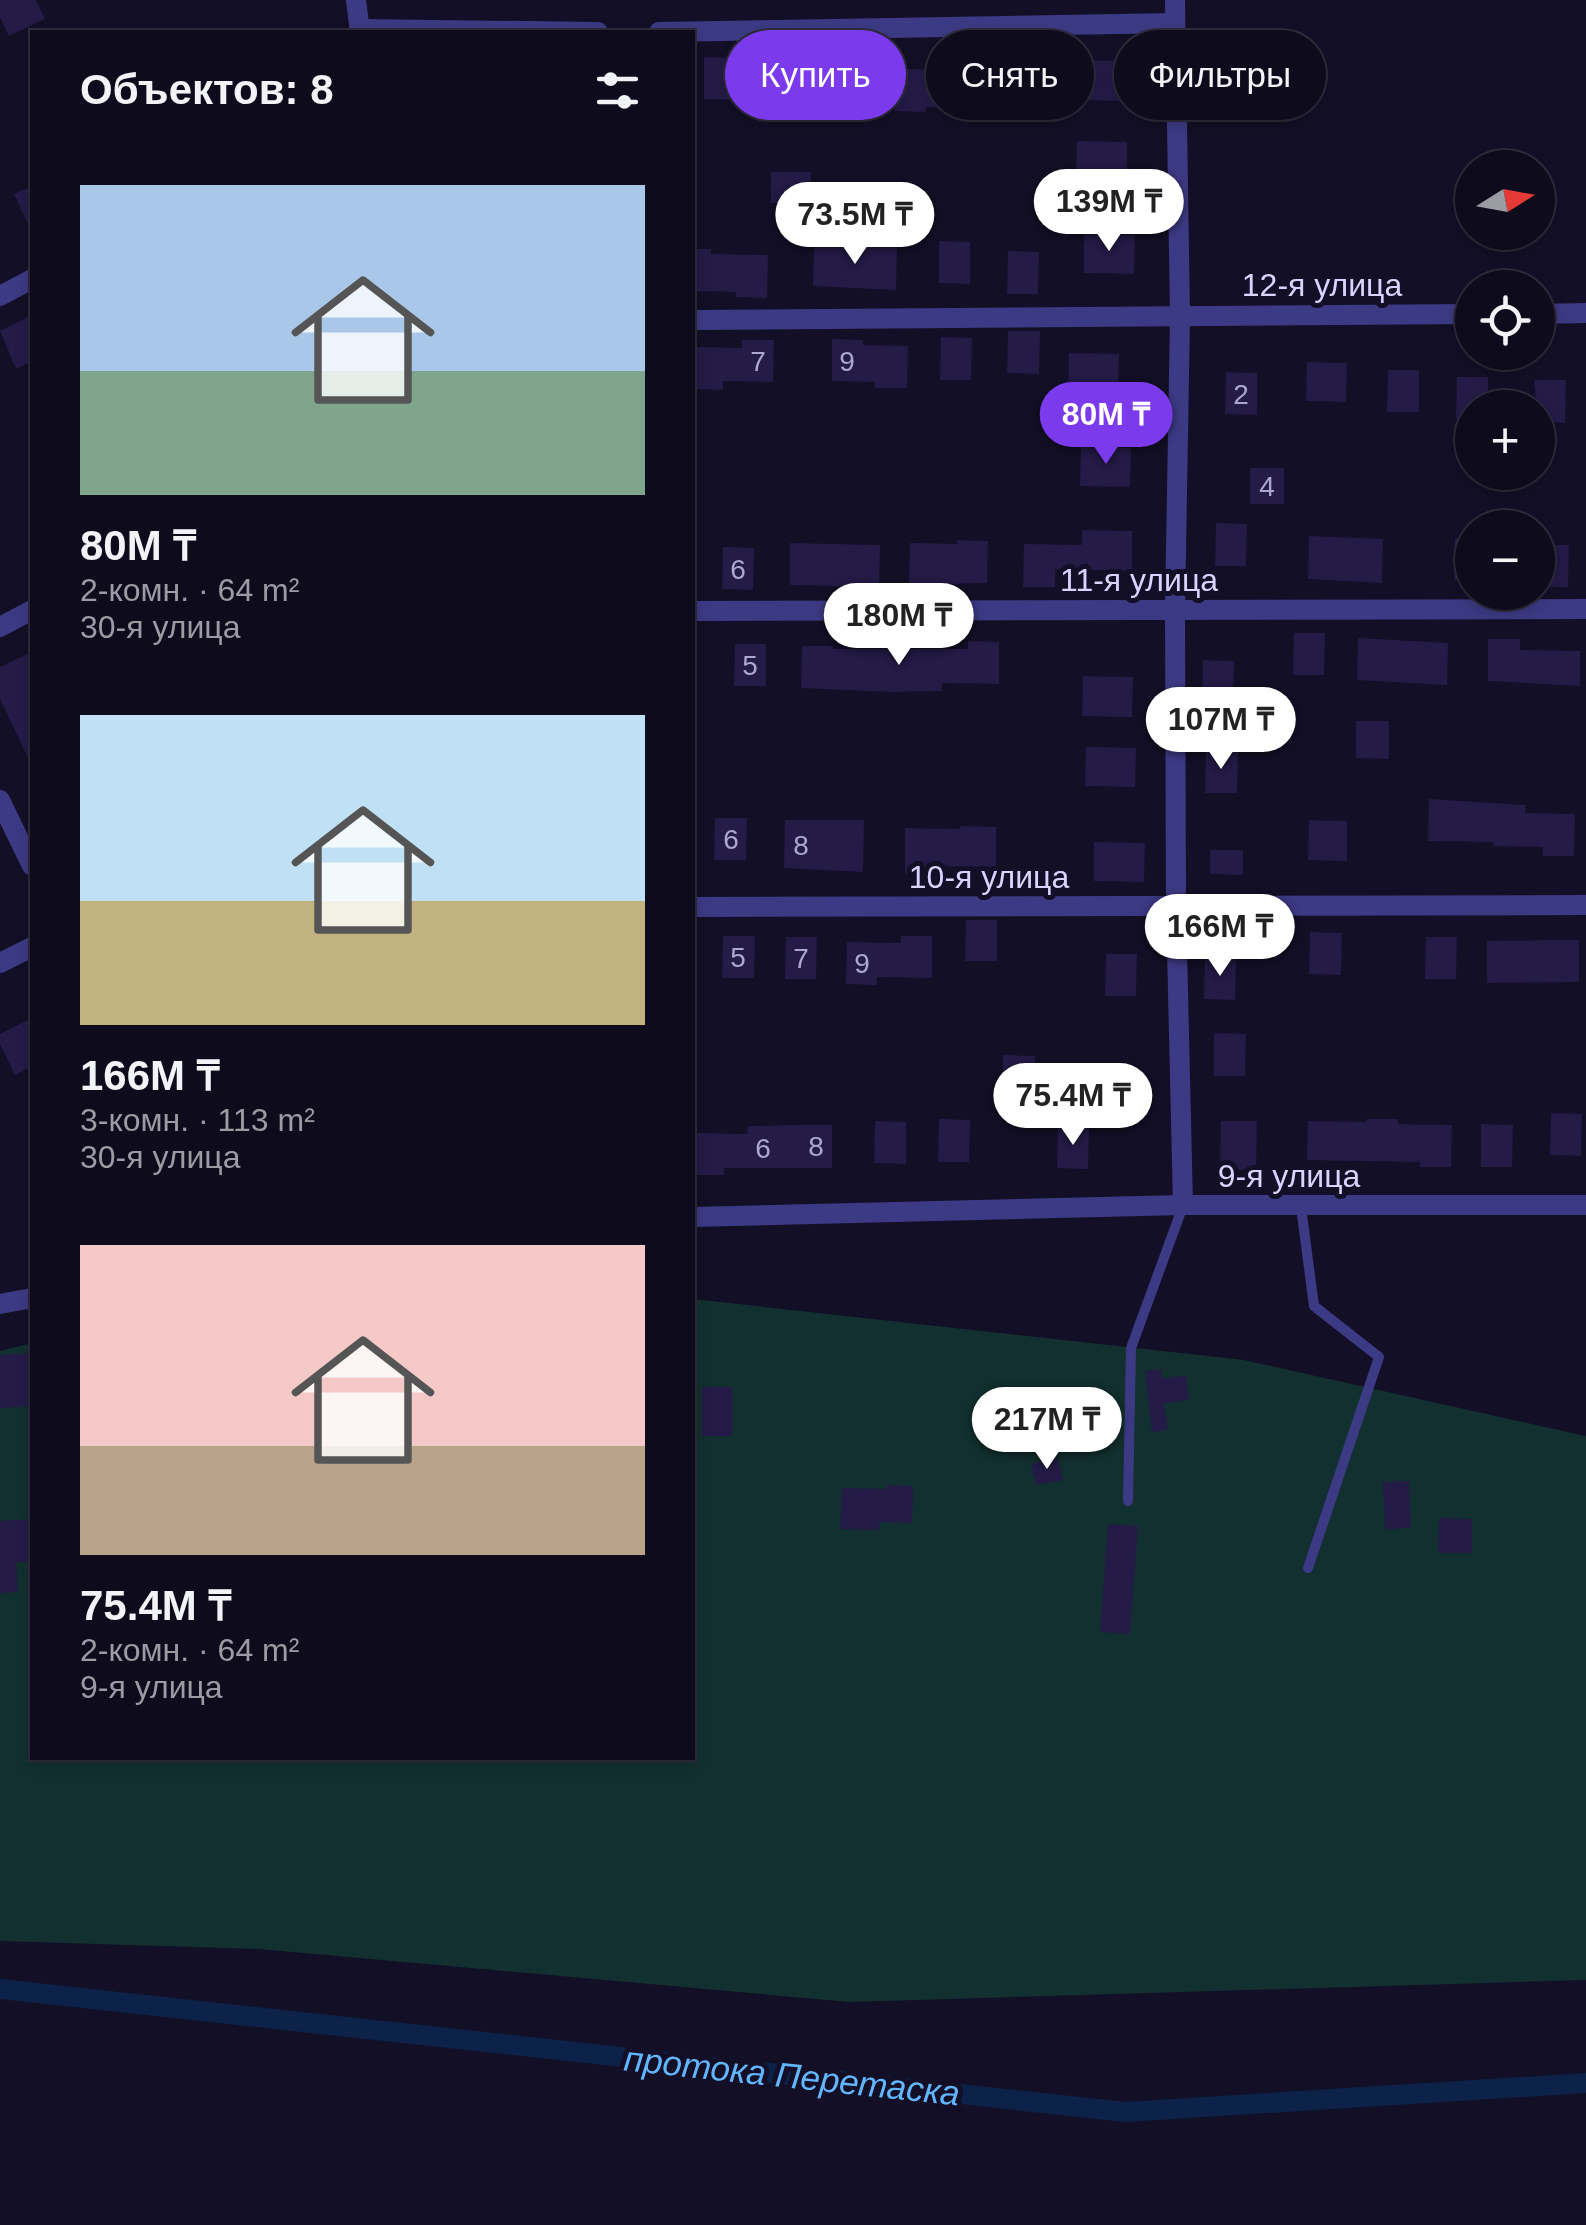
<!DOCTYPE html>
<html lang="ru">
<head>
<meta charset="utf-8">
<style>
  body { margin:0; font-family:Arial,sans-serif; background:#1c1929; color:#f1f3f6; height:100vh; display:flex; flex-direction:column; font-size:38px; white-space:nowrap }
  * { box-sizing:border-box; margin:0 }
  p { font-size:32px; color:#9b9ba3 }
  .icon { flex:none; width:55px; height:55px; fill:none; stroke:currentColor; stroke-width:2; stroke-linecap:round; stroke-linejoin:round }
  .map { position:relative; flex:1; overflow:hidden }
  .sheet { position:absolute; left:30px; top:30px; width:665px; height:1730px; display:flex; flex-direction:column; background:#0e0b1c; border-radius:0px; box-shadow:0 5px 15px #0003,0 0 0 2px #2e2b3b }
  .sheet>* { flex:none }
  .banner { position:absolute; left:725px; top:30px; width:710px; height:90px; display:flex; gap:20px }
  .needle { width:65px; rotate:79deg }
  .tools { position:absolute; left:1455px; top:150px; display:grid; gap:20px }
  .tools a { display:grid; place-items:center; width:100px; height:100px; border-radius:50%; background:#0e0b1c; box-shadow:0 5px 15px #0003,0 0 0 2px #2e2b3b; font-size:50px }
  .price { position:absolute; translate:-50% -85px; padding:0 22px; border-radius:35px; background:#fff; color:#222; font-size:32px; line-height:65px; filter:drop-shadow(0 2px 5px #0008) }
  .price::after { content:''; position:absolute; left:50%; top:60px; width:30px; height:22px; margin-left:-15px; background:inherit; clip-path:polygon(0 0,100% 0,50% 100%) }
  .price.current { background:#7c3aed; color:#fff }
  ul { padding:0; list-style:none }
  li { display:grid; align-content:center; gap:20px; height:530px; padding:0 50px }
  li span { display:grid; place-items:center; height:310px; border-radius:0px; color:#555 }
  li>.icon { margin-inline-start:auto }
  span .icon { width:180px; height:180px; fill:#fffc; stroke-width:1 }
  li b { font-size:42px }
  h2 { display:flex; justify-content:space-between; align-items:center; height:120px; padding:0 50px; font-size:42px }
  .tag { padding:0 35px; border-radius:45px; background:#0e0b1c; box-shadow:0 5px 15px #0003,0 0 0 2px #2e2b3b; font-size:35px; line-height:90px }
  .tag.current { background:#7c3aed; color:#fff }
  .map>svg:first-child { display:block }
  .green { fill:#12302f }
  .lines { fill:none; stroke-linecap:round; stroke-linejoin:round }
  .canal { stroke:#0c2248; stroke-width:20 }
  .building { fill:#241b47 }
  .lane { stroke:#3d3a85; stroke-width:10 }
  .street { stroke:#3d3a85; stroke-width:20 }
  .labels { text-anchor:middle; stroke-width:10; stroke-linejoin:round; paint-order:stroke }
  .number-label { font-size:28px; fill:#aca6d1 }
  .street-label { font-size:32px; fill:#d9d4ff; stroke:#130f26 }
  .water-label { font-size:35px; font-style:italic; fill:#62b6ff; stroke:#130f26 }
</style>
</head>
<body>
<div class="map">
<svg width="1586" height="2225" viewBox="0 0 1586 2225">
  <rect width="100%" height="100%" fill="#130f26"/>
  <path class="green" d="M 693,1299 L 1244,1360 L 1586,1436 L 1586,1980 L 849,2002 L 259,1949 L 0,1941 L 0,1351 L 32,1343 L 32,1758 L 692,1758 Z"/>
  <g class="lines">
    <path class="canal" d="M 0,1989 L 1125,2112 L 1586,2083"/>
  </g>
  <g class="building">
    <path d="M 0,0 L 36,0 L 45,19 L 9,36 L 0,17 Z"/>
    <path d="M 704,57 L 736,58 L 736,73 L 795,74 L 794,116 L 763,116 L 763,100 L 704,99 Z"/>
    <path d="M 1081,60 L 1131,61 L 1130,101 L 1080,100 Z"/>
    <path d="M 948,66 L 1038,68 L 1037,110 L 926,107 L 926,112 L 895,111 L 895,69 L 948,70 Z"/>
    <path d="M 828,67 L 860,68 L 859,110 L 828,109 Z"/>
    <path d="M 1077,141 L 1127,142 L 1127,181 L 1076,180 Z"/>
    <path d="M 771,172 L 811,172 L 811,204 L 771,203 Z"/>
    <path d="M 32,186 L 32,233 L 14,194 Z"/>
    <path d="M 1084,234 L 1135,235 L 1134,274 L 1084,273 Z"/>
    <path d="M 939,241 L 970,242 L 970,284 L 939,283 Z"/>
    <path d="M 814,244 L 897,247 L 896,290 L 813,286 Z"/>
    <path d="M 692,249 L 711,249 L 711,254 L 768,255 L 767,298 L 736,297 L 736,292 L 692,291 Z"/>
    <path d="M 1008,251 L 1039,252 L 1038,294 L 1007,294 Z"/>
    <path d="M 32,315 L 32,361 L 16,369 L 0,331 Z"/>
    <path d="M 1008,331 L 1040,331 L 1039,374 L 1007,373 Z"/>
    <path d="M 941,337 L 972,338 L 971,380 L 940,380 Z"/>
    <path d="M 832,339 L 863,340 L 863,345 L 908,346 L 907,388 L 875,388 L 875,382 L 832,381 Z"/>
    <path d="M 742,340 L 774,340 L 773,382 L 723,381 L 723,390 L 692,389 L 692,347 L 742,348 Z"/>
    <path d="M 1069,353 L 1119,354 L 1118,393 L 1068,392 Z"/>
    <path d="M 1307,362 L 1347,363 L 1346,402 L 1306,401 Z"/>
    <path d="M 1388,370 L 1419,370 L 1419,412 L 1387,412 Z"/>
    <path d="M 1226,372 L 1257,373 L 1257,415 L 1225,414 Z"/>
    <path d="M 1457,377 L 1488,377 L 1488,408 L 1472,408 L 1472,419 L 1456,419 Z"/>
    <path d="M 1534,380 L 1566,380 L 1565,423 L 1538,422 Z"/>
    <path d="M 1081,447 L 1131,448 L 1130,487 L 1080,486 Z"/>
    <rect x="1250" y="468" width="34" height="36"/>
    <path d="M 1216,523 L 1247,524 L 1246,566 L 1215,566 Z"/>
    <path d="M 1082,530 L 1132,531 L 1132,571 L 1055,569 L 1055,587 L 1023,587 L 1024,544 L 1082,545 Z"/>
    <path d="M 1309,536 L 1383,539 L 1382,583 L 1308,579 Z"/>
    <path d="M 1455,538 L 1472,538 L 1472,581 L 1454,580 Z"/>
    <path d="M 957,540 L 988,541 L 987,583 L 909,585 L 910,543 L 957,544 Z"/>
    <path d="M 790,543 L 880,545 L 879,587 L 790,585 Z"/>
    <path d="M 1538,545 L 1569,545 L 1568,587 L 1538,587 Z"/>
    <path d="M 723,547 L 754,548 L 753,590 L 722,589 Z"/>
    <path d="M 1294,633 L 1325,633 L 1324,675 L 1293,675 Z"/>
    <path d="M 1358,638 L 1448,643 L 1447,685 L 1357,680 Z"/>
    <path d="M 1488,639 L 1520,639 L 1520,650 L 1580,651 L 1580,686 L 1488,681 Z"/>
    <path d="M 968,641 L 999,642 L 999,684 L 942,683 L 942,691 L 891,692 L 801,688 L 802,646 L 833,646 L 833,649 L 968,649 Z"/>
    <path d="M 735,644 L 766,644 L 766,686 L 734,686 Z"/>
    <path d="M 32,652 L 32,766 L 0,699 L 0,667 Z"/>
    <path d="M 1203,660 L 1234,661 L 1233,703 L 1202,702 Z"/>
    <path d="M 1083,676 L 1133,677 L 1132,717 L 1082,716 Z"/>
    <path d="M 1356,721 L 1389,721 L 1389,759 L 1356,758 Z"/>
    <path d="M 1086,747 L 1136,748 L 1135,787 L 1085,786 Z"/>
    <path d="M 1206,750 L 1238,751 L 1237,793 L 1205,793 Z"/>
    <path d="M 1429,799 L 1525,805 L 1525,813 L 1575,814 L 1574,856 L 1543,856 L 1543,847 L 1493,846 L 1493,842 L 1428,841 Z"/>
    <path d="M 715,818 L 747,818 L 746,860 L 714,860 Z"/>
    <path d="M 785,820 L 864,820 L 863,872 L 784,868 Z"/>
    <path d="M 1309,820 L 1347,821 L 1347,861 L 1308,860 Z"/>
    <path d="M 960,826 L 996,827 L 996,867 L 937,866 L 937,874 L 905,874 L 905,828 L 960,829 Z"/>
    <path d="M 1094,842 L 1145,843 L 1144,882 L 1094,881 Z"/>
    <path d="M 1210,850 L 1243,850 L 1243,875 L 1210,874 Z"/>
    <path d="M 966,920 L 997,920 L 997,961 L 965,961 Z"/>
    <path d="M 1310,932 L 1342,933 L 1341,975 L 1309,974 Z"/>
    <path d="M 723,936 L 755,936 L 754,978 L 722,978 Z"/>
    <path d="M 901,936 L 932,936 L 932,978 L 877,977 L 877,985 L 846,984 L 847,942 L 901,943 Z"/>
    <path d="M 786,937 L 817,937 L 816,979 L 785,979 Z"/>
    <path d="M 1426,937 L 1457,937 L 1456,979 L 1425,979 Z"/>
    <path d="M 1548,940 L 1579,940 L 1579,982 L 1487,983 L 1487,941 Z"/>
    <path d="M 1106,954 L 1137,954 L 1136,996 L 1105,996 Z"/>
    <path d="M 1205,957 L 1236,958 L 1235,1000 L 1204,999 Z"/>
    <path d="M 32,1018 L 32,1066 L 15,1075 L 0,1044 L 0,1034 Z"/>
    <path d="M 1214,1033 L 1246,1034 L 1245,1076 L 1214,1076 Z"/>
    <path d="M 1003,1055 L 1035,1056 L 1034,1098 L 1003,1097 Z"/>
    <path d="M 1551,1113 L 1582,1114 L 1581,1156 L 1550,1155 Z"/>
    <path d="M 939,1119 L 970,1120 L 969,1162 L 938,1162 Z"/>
    <path d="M 1367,1119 L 1398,1119 L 1398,1124 L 1452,1125 L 1451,1167 L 1420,1167 L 1420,1162 L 1307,1160 L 1308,1121 L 1367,1122 Z"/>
    <path d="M 875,1121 L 906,1122 L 906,1164 L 874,1163 Z"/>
    <path d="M 1221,1121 L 1257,1121 L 1256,1170 L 1220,1169 Z"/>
    <path d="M 1481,1124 L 1513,1125 L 1512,1167 L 1481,1167 Z"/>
    <path d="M 801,1125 L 832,1125 L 832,1168 L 724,1168 L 724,1175 L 692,1175 L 693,1133 L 747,1134 L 748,1126 Z"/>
    <path d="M 1058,1126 L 1089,1127 L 1088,1169 L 1057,1168 Z"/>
    <path d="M 32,1353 L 32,1406 L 0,1408 L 0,1355 Z"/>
    <path d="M 1161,1369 L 1162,1378 L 1186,1376 L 1189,1400 L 1164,1403 L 1168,1430 L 1152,1432 L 1145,1371 Z"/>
    <rect x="702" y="1387" width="30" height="49"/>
    <path d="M 1058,1458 L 1063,1480 L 1036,1485 L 1031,1464 Z"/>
    <path d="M 1409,1481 L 1411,1528 L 1385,1529 L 1383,1482 Z"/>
    <path d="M 887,1485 L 913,1486 L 912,1523 L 880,1522 L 879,1530 L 840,1529 L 842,1488 L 887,1489 Z"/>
    <path d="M 1439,1518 L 1472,1519 L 1472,1553 L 1438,1553 Z"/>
    <path d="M 32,1519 L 32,1562 L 16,1562 L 18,1592 L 0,1593 L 0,1521 Z"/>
    <path d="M 1108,1524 L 1138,1526 L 1130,1634 L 1100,1632 Z"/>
  </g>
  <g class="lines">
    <g class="lane">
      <path d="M 1301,1207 L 1314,1306 L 1379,1357 L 1308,1568"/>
      <path d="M 1128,1501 L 1131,1348 L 1183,1206"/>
    </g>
    <g class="street">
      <path d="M 356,0 L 360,32"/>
      <path d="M 1175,0 L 1180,316 L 1175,610 L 1176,907 L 1183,1205"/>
      <path d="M 359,29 L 598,32"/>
      <path d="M 659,32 L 1175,23"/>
      <path d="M 0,296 L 32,279"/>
      <path d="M 1538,314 L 1586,313"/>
      <path d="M 692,320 L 1472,314"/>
      <path d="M 692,611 L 1586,609"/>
      <path d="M 0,627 L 32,610"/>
      <path d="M 0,800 L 32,866"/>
      <path d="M 692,907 L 1586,905"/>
      <path d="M 0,963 L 32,947"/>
      <path d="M 692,1217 L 1183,1205 L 1586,1205"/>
      <path d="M 0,1304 L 32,1298"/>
    </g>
  </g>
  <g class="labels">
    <g class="number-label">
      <text x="758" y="371">7</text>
      <text x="847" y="371">9</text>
      <text x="1241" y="404">2</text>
      <text x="1267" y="496">4</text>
      <text x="738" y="579">6</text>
      <text x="750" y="675">5</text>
      <text x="731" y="849">6</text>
      <text x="801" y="855">8</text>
      <text x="738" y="967">5</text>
      <text x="801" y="968">7</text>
      <text x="862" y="973">9</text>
      <text x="816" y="1156">8</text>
      <text x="763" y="1158">6</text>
    </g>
    <g class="street-label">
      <text x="1322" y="296">12-я улица</text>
      <text x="1139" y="591">11-я улица</text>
      <text x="989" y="888">10-я улица</text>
      <text x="1289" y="1187">9-я улица</text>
    </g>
    <g class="water-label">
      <text transform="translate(792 2076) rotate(6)" y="12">протока Перетаска</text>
    </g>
  </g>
</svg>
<div class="tools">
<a><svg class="needle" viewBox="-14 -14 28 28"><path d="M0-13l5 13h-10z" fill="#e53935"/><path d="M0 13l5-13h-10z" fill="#9b9ba3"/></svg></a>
<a><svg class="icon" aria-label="locate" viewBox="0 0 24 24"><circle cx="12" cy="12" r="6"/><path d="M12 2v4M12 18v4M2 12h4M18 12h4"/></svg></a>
<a>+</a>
<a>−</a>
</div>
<b class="price" style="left:1109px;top:254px">139M ₸</b>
<b class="price" style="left:855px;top:267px">73.5M ₸</b>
<b class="price current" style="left:1106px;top:467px">80M ₸</b>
<b class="price" style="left:899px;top:668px">180M ₸</b>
<b class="price" style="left:1221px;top:772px">107M ₸</b>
<b class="price" style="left:1220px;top:979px">166M ₸</b>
<b class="price" style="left:1073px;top:1148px">75.4M ₸</b>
<b class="price" style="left:1047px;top:1472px">217M ₸</b>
<div class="banner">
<a class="tag current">Купить</a>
<a class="tag">Снять</a>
<a class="tag">Фильтры</a>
</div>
<section class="sheet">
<h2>Объектов: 8<svg class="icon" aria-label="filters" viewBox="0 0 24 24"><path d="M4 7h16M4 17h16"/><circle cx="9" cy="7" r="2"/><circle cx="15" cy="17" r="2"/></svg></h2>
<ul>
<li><span style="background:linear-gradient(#a9c7e8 60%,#7fa58c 0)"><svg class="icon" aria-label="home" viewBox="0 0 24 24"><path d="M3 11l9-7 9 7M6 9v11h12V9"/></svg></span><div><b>80M ₸</b><p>2-комн. · 64 m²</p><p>30-я улица</p></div></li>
<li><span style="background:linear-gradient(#bfe0f5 60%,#c2b280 0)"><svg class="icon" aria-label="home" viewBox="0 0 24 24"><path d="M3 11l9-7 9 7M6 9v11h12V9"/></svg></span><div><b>166M ₸</b><p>3-комн. · 113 m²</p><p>30-я улица</p></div></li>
<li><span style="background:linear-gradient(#f6c9c9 65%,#b9a48a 0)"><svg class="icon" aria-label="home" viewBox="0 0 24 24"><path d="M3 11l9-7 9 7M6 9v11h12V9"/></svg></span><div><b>75.4M ₸</b><p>2-комн. · 64 m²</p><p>9-я улица</p></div></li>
</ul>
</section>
</div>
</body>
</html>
